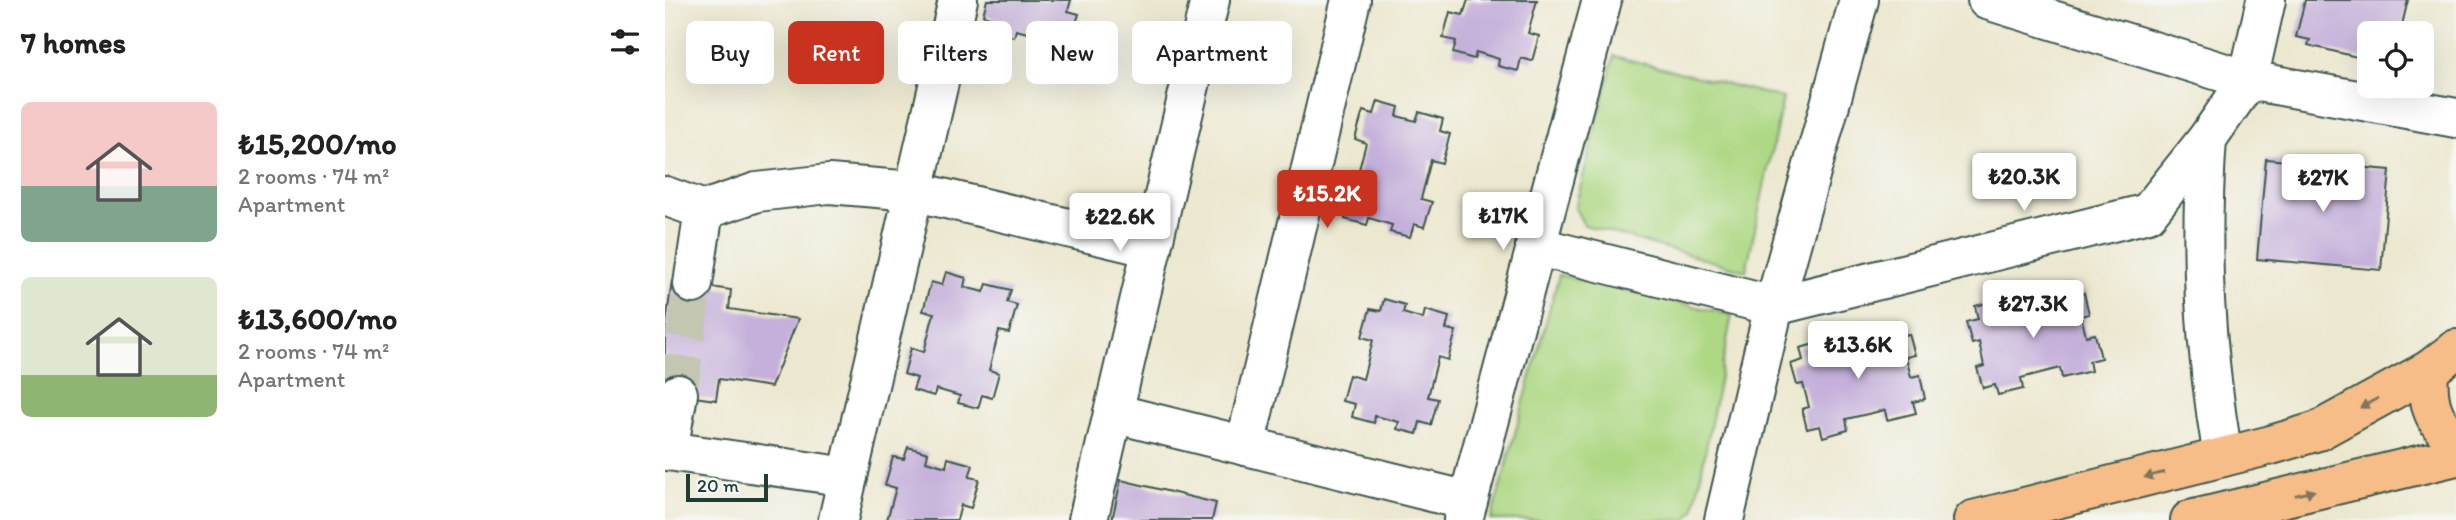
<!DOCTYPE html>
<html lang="en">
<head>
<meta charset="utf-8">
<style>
  body { margin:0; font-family:Itim,sans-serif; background:#f6f6f6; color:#202124; height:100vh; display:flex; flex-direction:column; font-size:26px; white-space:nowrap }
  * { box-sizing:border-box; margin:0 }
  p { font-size:23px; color:#757577 }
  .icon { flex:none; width:38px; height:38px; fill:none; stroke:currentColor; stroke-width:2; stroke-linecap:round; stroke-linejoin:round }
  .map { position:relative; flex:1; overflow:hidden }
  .details { display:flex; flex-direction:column; background:#fff; width:665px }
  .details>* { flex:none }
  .hud { position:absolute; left:21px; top:21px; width:665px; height:63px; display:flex; gap:14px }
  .controls { position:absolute; left:1692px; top:21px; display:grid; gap:14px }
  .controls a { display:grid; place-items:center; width:77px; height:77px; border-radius:10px; background:#fff; box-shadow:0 7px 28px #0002; font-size:35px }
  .scale { position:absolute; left:21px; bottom:18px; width:82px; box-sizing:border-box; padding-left:7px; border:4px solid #1f3d34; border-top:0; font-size:19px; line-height:24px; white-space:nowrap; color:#1f3d34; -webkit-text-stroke:5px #f6f6f2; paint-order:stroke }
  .price { position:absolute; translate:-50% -60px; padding:0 16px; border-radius:7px; background:#fff; color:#222; font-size:23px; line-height:46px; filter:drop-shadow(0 2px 4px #0008) }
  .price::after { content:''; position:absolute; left:50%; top:42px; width:21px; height:16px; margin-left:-10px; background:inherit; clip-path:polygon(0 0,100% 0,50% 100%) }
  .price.active { background:#c8321e; color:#fff }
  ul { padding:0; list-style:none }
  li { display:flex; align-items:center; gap:21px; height:175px; padding:0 21px }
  li span { display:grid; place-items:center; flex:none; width:196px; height:140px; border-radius:10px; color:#555 }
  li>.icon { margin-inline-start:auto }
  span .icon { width:84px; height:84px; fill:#fffc; stroke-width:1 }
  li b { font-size:30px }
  h2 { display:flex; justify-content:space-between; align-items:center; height:84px; padding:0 21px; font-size:30px }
  .tag { padding:0 24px; border-radius:10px; background:#fff; box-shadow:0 7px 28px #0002; font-size:24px; line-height:63px }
  .tag.active { background:#c8321e; color:#fff }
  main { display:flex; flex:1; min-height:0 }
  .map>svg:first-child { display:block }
  .green { fill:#aed884; stroke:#668a5c; stroke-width:2 }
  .building { fill:#c4b0da }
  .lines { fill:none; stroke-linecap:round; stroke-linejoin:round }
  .minor-tunnel { stroke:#c3c6b1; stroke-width:38; stroke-dasharray:38 19; stroke-linecap:butt }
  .minor-casing { stroke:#3e574b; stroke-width:42 }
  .major-casing { stroke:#3e574b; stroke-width:42 }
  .minor { stroke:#fff; stroke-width:38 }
  .major { stroke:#f7bd88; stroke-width:38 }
  .oneway { fill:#80775a }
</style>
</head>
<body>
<main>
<section class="details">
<h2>7 homes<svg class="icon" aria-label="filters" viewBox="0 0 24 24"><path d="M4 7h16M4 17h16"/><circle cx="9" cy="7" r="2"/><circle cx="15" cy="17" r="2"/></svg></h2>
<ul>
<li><span style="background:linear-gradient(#f6c9c9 60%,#7fa58c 0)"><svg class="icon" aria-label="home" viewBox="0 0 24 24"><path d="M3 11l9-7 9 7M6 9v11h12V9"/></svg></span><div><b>₺15,200/mo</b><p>2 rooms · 74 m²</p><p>Apartment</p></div></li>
<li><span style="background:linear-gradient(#dfe7d0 70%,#8fb573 0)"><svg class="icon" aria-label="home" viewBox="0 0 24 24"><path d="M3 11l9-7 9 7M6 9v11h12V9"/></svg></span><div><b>₺13,600/mo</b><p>2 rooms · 74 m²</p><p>Apartment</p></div></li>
</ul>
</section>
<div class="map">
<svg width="1791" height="520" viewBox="0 0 1791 520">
  <rect width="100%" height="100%" fill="#f6f6f2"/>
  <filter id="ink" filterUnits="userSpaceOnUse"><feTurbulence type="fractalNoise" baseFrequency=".0143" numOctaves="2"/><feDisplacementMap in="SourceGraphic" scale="14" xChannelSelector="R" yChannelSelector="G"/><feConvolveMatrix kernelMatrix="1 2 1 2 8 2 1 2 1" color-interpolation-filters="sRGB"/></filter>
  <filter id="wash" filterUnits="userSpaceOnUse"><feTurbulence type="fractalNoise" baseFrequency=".00686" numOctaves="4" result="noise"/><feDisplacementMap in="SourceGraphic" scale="28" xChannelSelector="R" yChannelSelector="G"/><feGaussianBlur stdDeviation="1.57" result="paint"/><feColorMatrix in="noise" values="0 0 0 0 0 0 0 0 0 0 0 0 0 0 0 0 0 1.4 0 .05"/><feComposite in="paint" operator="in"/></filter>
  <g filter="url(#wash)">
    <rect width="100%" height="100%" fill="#ece8d0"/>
    <g class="green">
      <path d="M 949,56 L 1118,98 L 1081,271 L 919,225 L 910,208 Z"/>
      <path d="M 894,275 L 1067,315 L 1029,510 L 1021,520 L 826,520 Z"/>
    </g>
    <g id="blocks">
      <g class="building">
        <path d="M 322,0 L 406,0 L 403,11 L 414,14 L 406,39 L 396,36 L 392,49 L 372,43 L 374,36 L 351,30 L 349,37 L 327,31 L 331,19 L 318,15 Z"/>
        <path d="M 803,0 L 872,0 L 863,33 L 874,36 L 867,61 L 856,58 L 853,71 L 833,66 L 834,59 L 811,52 L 809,59 L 788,53 L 791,41 L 778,38 L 785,12 L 798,15 Z"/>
        <path d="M 1640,0 L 1743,0 L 1735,33 L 1704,33 L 1704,60 L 1643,45 L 1645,40 L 1631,37 Z"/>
        <path d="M 713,101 L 734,107 L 732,116 L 751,121 L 754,112 L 778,119 L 775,131 L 785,134 L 777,163 L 766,160 L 756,199 L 767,202 L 759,227 L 749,224 L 745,237 L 725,232 L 727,225 L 704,218 L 702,225 L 680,219 L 684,207 L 671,203 L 678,178 L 691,181 L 701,143 L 690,139 L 698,111 L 709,114 Z"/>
        <path d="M 1601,159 L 1725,170 L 1716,270 L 1592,259 Z"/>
        <path d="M 281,272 L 301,278 L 299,287 L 319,292 L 322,284 L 346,290 L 342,302 L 352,305 L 344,333 L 334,331 L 324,370 L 334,373 L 327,398 L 317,395 L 313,408 L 293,403 L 295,396 L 271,389 L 269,396 L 248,390 L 252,378 L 239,374 L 246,348 L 259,352 L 269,313 L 258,311 L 266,282 L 277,285 Z"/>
        <path d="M 7,281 L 66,290 L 64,309 L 133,319 L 106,387 L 54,379 L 51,400 L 0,393 L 0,330 Z"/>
        <path d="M 1404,285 L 1406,296 L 1419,293 L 1424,314 L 1416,316 L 1421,336 L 1430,334 L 1436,358 L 1424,361 L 1426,371 L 1397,378 L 1395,368 L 1356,378 L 1358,389 L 1333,395 L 1330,385 L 1318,388 L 1312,368 L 1319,366 L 1314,342 L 1307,344 L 1301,322 L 1313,319 L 1310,306 L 1336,300 L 1339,313 L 1378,303 L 1375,292 Z"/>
        <path d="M 719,299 L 740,305 L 738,313 L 758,319 L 760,310 L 784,317 L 781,329 L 791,331 L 783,360 L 773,357 L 763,397 L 773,399 L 766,425 L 755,422 L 752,434 L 732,429 L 734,422 L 710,416 L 709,423 L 687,417 L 690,404 L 677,401 L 684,375 L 698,379 L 708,340 L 697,337 L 705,309 L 716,311 Z"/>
        <path d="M 1229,326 L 1232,337 L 1244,334 L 1250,355 L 1241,357 L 1246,377 L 1255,375 L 1260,399 L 1248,402 L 1251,413 L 1222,420 L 1220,410 L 1181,419 L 1183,430 L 1158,437 L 1155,426 L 1142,429 L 1137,409 L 1144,407 L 1138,384 L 1132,385 L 1126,364 L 1138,360 L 1135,348 L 1161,341 L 1164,354 L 1203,344 L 1200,333 Z"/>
        <path d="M 243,447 L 263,453 L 261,461 L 281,467 L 283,458 L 308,465 L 304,477 L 314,479 L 306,508 L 296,505 L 292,520 L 222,520 L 231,488 L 220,485 L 228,457 L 239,459 Z"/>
        <path d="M 456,480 L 551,503 L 547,520 L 447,520 Z"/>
      </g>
    </g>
  </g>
  <g filter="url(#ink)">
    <use href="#blocks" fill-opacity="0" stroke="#3e574b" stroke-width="2"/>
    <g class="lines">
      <path class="minor-tunnel" d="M 13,394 L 28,284"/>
      <g class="minor-casing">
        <g id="minor">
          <path d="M 1322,0 L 1583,80 L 1791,118"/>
          <path d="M 1542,139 C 1534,251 1539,346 1558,457"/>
          <path d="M 0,196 L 39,210 L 28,284"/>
          <path d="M 39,210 L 92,192 L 164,184 L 248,191 L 487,248"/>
          <path d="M 870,246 L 1109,306 L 1483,213 L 1542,139 L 1583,80 L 1601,0"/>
          <path d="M 448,413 L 803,501"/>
          <path d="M 580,446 L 686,0"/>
          <path d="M 0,451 L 3,451 L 13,394"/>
          <path d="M 3,451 L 183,477"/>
          <path d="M 173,520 L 293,0"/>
          <path d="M 423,520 L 545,0"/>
          <path d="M 798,520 L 937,0"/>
          <path d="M 1059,520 L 1109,306 L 1194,0"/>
        </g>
      </g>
      <g class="major-casing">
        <g id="major">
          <path d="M 1791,349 L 1764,370 C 1762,401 1766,420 1791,441"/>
          <path d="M 1308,520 L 1606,445 L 1653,431 L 1764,370"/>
          <path d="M 1525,520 L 1791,456"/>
        </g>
      </g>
      <use href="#minor" class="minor"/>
      <use href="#major" class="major"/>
    </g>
    <defs><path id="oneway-solid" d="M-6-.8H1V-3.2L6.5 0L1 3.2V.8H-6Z" transform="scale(1.75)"/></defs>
    <g class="oneway">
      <use href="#oneway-solid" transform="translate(1704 403) rotate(151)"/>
      <use href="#oneway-solid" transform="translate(1489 475) rotate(166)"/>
      <use href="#oneway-solid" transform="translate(1640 493) rotate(-13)"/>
    </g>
  </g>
</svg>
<div class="controls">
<a><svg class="icon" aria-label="locate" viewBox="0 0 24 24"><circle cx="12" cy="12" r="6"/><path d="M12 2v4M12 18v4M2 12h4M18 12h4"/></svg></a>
</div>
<div class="scale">20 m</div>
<b class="price" style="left:1359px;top:213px">₺20.3K</b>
<b class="price" style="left:1658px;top:214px">₺27K</b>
<b class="price active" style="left:662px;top:230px">₺15.2K</b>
<b class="price" style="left:838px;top:252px">₺17K</b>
<b class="price" style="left:455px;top:253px">₺22.6K</b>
<b class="price" style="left:1368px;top:340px">₺27.3K</b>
<b class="price" style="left:1193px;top:381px">₺13.6K</b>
<div class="hud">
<a class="tag">Buy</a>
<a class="tag active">Rent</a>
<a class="tag">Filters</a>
<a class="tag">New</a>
<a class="tag">Apartment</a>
</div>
</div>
</main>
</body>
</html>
